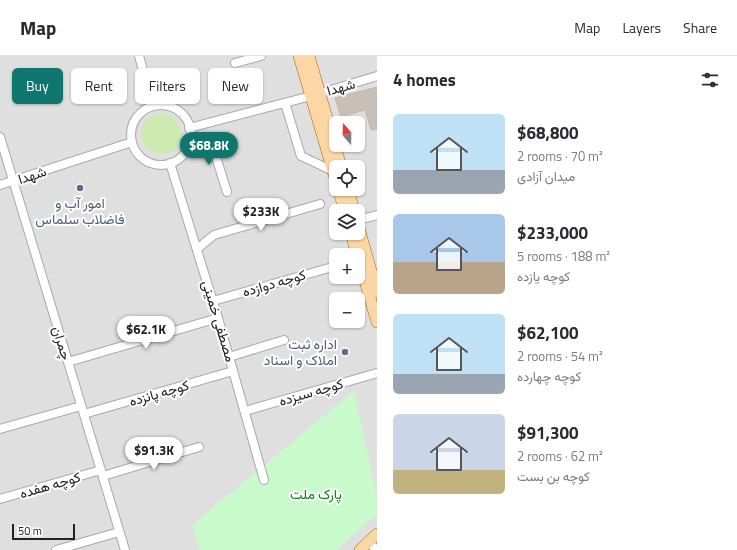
<!DOCTYPE html>
<html lang="en">
<head>
<meta charset="utf-8">
<style>
  body { margin:0; font-family:"Titillium Web",Vazirmatn,sans-serif; background:#f7f7f7; color:#2b2b33; height:100vh; display:flex; flex-direction:column; font-size:15px; white-space:nowrap }
  * { box-sizing:border-box; margin:0 }
  p { font-size:13px; color:#7c7c81 }
  .icon { flex:none; width:22px; height:22px; fill:none; stroke:currentColor; stroke-width:2; stroke-linecap:round; stroke-linejoin:round }
  .map { position:relative; flex:1; overflow:hidden }
  .sheet { display:flex; flex-direction:column; background:#fff; width:360px }
  .sheet>* { flex:none }
  .banner { position:absolute; left:12px; top:12px; width:305px; height:36px; display:flex; gap:8px }
  .needle { width:26px; rotate:340deg }
  .controls { position:absolute; left:329px; top:60px; display:grid; gap:8px }
  .controls a { display:grid; place-items:center; width:36px; height:36px; border-radius:6px; background:#fff; box-shadow:0 1px 3px #0004; font-size:20px }
  .scale { position:absolute; left:12px; bottom:10px; width:63px; box-sizing:border-box; padding-left:4px; border:2px solid #222; border-top:0; font-size:11px; line-height:14px; white-space:nowrap; color:#222; -webkit-text-stroke:3px #fff; paint-order:stroke }
  .price { position:absolute; translate:-50% -34px; padding:0 9px; border-radius:14px; background:#fff; color:#222; font-size:13px; line-height:26px; filter:drop-shadow(0 1px 2px #0008) }
  .price::after { content:''; position:absolute; left:50%; top:24px; width:12px; height:9px; margin-left:-6px; background:inherit; clip-path:polygon(0 0,100% 0,50% 100%) }
  .price.on { background:#0f766e; color:#fff }
  ul { padding:0; list-style:none }
  li { display:flex; align-items:center; gap:12px; height:100px; padding:0 16px }
  li span { display:grid; place-items:center; flex:none; width:112px; height:80px; border-radius:6px; color:#555 }
  li>.icon { margin-inline-start:auto }
  span .icon { width:48px; height:48px; fill:#fffc; stroke-width:1 }
  li b { font-size:17px }
  h2 { display:flex; justify-content:space-between; align-items:center; height:48px; padding:0 16px; font-size:17px }
  .chip { padding:0 14px; border-radius:6px; background:#fff; box-shadow:0 1px 3px #0004; font-size:14px; line-height:36px }
  .chip.on { background:#0f766e; color:#fff }
  header { display:flex; align-items:center; gap:24px; box-sizing:border-box; height:56px; padding:0 20px; background:#fff; border-bottom:1px solid #e1e1e2 }
  header strong { font-size:19px }
  nav { display:flex; gap:22px; margin-inline-start:auto; font-size:14px }
  main { display:flex; flex:1; min-height:0 }
  .map>svg:first-child { display:block }
  .residential { fill:#e0dfdf; fill-rule:evenodd }
  .grass { fill:#cdebb0 }
  .park { fill:#c8facc }
  .building { fill:#c7bfb8; stroke:#c4b6ab }
  .lines { fill:none; stroke-linecap:round; stroke-linejoin:round }
  .minor-casing { stroke:#a9a9a9; stroke-width:10 }
  .major-casing { stroke:#a06b00; stroke-width:12 }
  .minor { stroke:#fff; stroke-width:8 }
  .major { stroke:#fcd6a4; stroke-width:11 }
  .service-dot { fill:#5c6f8a; stroke:#fff; stroke-width:1.5 }
  .labels { text-anchor:middle; stroke-width:4; stroke-linejoin:round; paint-order:stroke }
  .street-label { font-size:14px; fill:#222; stroke:#fff }
  .service-label { font-size:14px; fill:#4e5e75; stroke:#fff }
  .park-label { font-size:14px; fill:#0c8416; stroke:#fff }
</style>
</head>
<body>
<header>
<strong>Map</strong>
<nav><a>Map</a><a>Layers</a><a>Share</a></nav>
</header>
<main>
<div class="map">
<svg width="377" height="494" viewBox="0 0 377 494">
  <rect width="100%" height="100%" fill="#f2efe9"/>
  <path class="residential" d="M 0,0 L 377,0 L 377,494 L 0,494 ZM 336,67 L 358,67 L 358,89 L 336,89 ZM 336,111 L 358,111 L 358,133 L 336,133 ZM 336,155 L 358,155 L 358,177 L 336,177 ZM 336,199 L 358,199 L 358,221 L 336,221 ZM 336,243 L 358,243 L 358,265 L 336,265 Z"/>
  <circle class="grass" cx="161" cy="78" r="20"/>
  <path class="park" d="M 354,335 L 377,442 L 377,458 L 336,494 L 200,494 L 192,469 Z"/>
  <path class="building" d="M 377,31 L 377,73 L 371,74 L 365,54 L 341,61 L 335,42 Z"/>
  <g class="lines">
    <g class="minor-casing">
      <g id="minor">
        <path d="M 139,0 L 153,50"/>
        <path d="M 235,7 L 261,0"/>
        <path d="M 285,47 L 301,100 L 333,115"/>
        <circle cx="161" cy="79" r="30"/>
        <path d="M 189,72 L 311,40 L 377,20"/>
        <path d="M 0,81 L 125,494"/>
        <path d="M 190,85 L 208,85 L 212,88 L 227,136"/>
        <path d="M 170,107 L 218,262 L 264,424"/>
        <path d="M 0,129 L 132,86"/>
        <path d="M 358,164 L 377,159"/>
        <path d="M 197,193 L 214,179 L 320,148"/>
        <path d="M 213,245 L 336,210"/>
        <path d="M 229,301 L 284,284"/>
        <path d="M 68,306 L 218,262"/>
        <path d="M 245,355 L 377,317"/>
        <path d="M 84,358 L 233,315"/>
        <path d="M 0,373 L 81,350"/>
        <path d="M 103,420 L 199,391"/>
        <path d="M 0,443 L 101,414"/>
        <path d="M 369,486 L 376,494"/>
        <path d="M 56,494 L 119,476"/>
      </g>
    </g>
    <g class="major-casing">
      <g id="major">
        <path d="M 299,0 L 336,125"/>
        <path d="M 309,0 L 341,111"/>
        <path d="M 338,133 L 345,155"/>
        <path d="M 348,133 L 354,155"/>
        <path d="M 358,169 L 377,236"/>
        <path d="M 351,177 L 357,199"/>
        <path d="M 358,201 L 377,266"/>
        <path d="M 360,494 L 377,478"/>
      </g>
    </g>
    <use href="#minor" class="minor"/>
    <use href="#major" class="major"/>
  </g>
  <g class="service-dot">
    <circle cx="80" cy="132" r="4"/>
    <circle cx="345" cy="296" r="4"/>
  </g>
  <g class="labels">
    <g class="street-label">
      <text transform="translate(341 31) rotate(-16)" y="5">شهدا</text>
      <text transform="translate(32 119) rotate(-18)" y="5">شهدا</text>
      <text transform="translate(274 227) rotate(-16)" y="5">کوچه دوازده</text>
      <text transform="translate(219 265) rotate(73)" y="5">مصطفی خمینی</text>
      <text transform="translate(62 287) rotate(73)" y="5">چمران</text>
      <text transform="translate(311 336) rotate(-16)" y="5">کوچه سیزده</text>
      <text transform="translate(159 337) rotate(-16)" y="5">کوچه پانزده</text>
      <text transform="translate(50 429) rotate(-16)" y="5">کوچه هفده</text>
    </g>
    <g class="service-label">
      <text x="80" y="152">امور آب و<tspan x="80" dy="16">فاضلاب سلماس</tspan></text>
      <text x="337" y="293" text-anchor="end">اداره ثبت<tspan x="337" dy="16">املاک و اسناد</tspan></text>
    </g>
    <g class="park-label">
      <text x="316" y="443">پارک ملت</text>
    </g>
  </g>
</svg>
<div class="controls">
<a><svg class="needle" viewBox="-14 -14 28 28"><path d="M0-13l5 13h-10z" fill="#e53935"/><path d="M0 13l5-13h-10z" fill="#7c7c81"/></svg></a>
<a><svg class="icon" aria-label="locate" viewBox="0 0 24 24"><circle cx="12" cy="12" r="6"/><path d="M12 2v4M12 18v4M2 12h4M18 12h4"/></svg></a>
<a><svg class="icon" aria-label="layers" viewBox="0 0 24 24"><path d="M12 4l9 5-9 5-9-5zM3 14l9 5 9-5"/></svg></a>
<a>+</a>
<a>−</a>
</div>
<div class="scale">50 m</div>
<b class="price on" style="left:209px;top:110px">$68.8K</b>
<b class="price" style="left:261px;top:176px">$233K</b>
<b class="price" style="left:146px;top:294px">$62.1K</b>
<b class="price" style="left:154px;top:415px">$91.3K</b>
<div class="banner">
<a class="chip on">Buy</a>
<a class="chip">Rent</a>
<a class="chip">Filters</a>
<a class="chip">New</a>
</div>
</div>
<section class="sheet">
<h2>4 homes<svg class="icon" aria-label="filters" viewBox="0 0 24 24"><path d="M4 7h16M4 17h16"/><circle cx="9" cy="7" r="2"/><circle cx="15" cy="17" r="2"/></svg></h2>
<ul>
<li><span style="background:linear-gradient(#bfe0f5 70%,#9aa5b1 0)"><svg class="icon" aria-label="home" viewBox="0 0 24 24"><path d="M3 11l9-7 9 7M6 9v11h12V9"/></svg></span><div><b>$68,800</b><p>2 rooms · 70 m²</p><p>میدان آزادی</p></div></li>
<li><span style="background:linear-gradient(#a9c7e8 60%,#b9a48a 0)"><svg class="icon" aria-label="home" viewBox="0 0 24 24"><path d="M3 11l9-7 9 7M6 9v11h12V9"/></svg></span><div><b>$233,000</b><p>5 rooms · 188 m²</p><p>کوچه یازده</p></div></li>
<li><span style="background:linear-gradient(#bfe0f5 75%,#9aa5b1 0)"><svg class="icon" aria-label="home" viewBox="0 0 24 24"><path d="M3 11l9-7 9 7M6 9v11h12V9"/></svg></span><div><b>$62,100</b><p>2 rooms · 54 m²</p><p>کوچه چهارده</p></div></li>
<li><span style="background:linear-gradient(#c9d6e8 70%,#c2b280 0)"><svg class="icon" aria-label="home" viewBox="0 0 24 24"><path d="M3 11l9-7 9 7M6 9v11h12V9"/></svg></span><div><b>$91,300</b><p>2 rooms · 62 m²</p><p>کوچه بن بست</p></div></li>
</ul>
</section>
</main>
</body>
</html>
